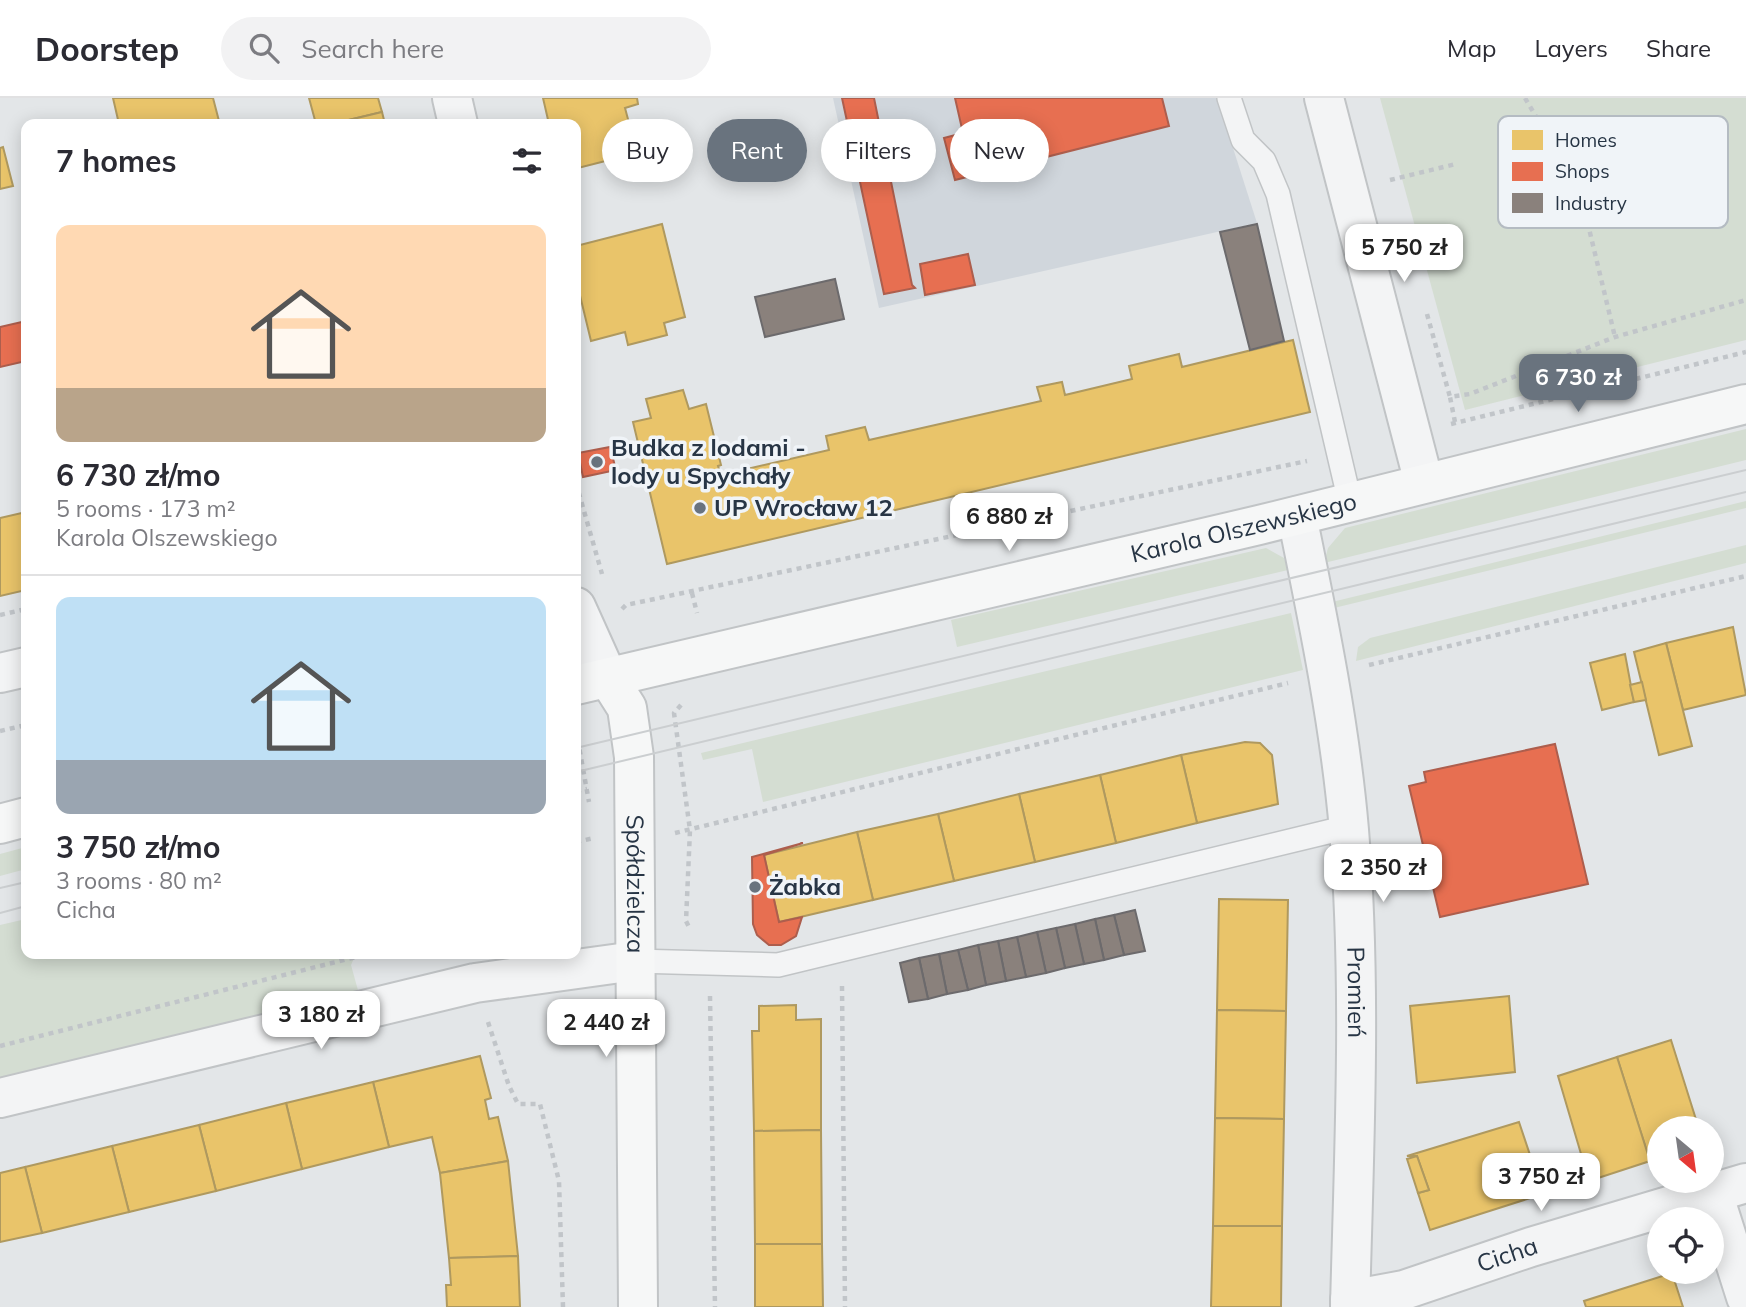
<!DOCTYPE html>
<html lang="en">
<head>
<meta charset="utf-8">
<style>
  body { margin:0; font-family:Mulish,sans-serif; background:#f2f2f3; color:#2b2b33; height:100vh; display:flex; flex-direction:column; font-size:26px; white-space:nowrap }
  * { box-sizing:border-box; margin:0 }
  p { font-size:23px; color:#7c7c81 }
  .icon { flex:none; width:38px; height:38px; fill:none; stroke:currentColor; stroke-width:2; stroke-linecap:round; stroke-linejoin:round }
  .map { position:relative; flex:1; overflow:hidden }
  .details { position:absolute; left:21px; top:21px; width:560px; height:840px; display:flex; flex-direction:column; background:#fff; border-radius:14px; box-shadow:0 4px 18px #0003 }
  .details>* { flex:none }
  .banner { position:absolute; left:602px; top:21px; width:665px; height:63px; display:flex; gap:14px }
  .needle { width:46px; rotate:151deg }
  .tools { position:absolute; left:1647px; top:1018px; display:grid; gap:14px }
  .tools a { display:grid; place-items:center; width:77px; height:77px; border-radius:50%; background:#fff; box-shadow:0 4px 18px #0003; font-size:35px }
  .price { position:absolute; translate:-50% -60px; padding:0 16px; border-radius:14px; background:#fff; color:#222; font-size:23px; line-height:46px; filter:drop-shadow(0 2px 4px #0008) }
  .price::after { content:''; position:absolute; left:50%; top:42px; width:21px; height:16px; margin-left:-10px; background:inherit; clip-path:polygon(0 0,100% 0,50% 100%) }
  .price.active { background:#69737e; color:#fff }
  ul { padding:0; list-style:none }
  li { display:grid; align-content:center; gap:14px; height:371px; padding:0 35px }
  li+li { border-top:2px solid #e1e1e2 }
  li span { display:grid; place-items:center; height:217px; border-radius:14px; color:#555 }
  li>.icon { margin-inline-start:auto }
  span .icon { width:126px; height:126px; fill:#fffc; stroke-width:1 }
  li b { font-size:30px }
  h2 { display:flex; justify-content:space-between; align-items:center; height:84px; padding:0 35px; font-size:30px }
  .pill { padding:0 24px; border-radius:32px; background:#fff; box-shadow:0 4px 18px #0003; font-size:24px; line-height:63px }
  .pill.active { background:#69737e; color:#fff }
  header { display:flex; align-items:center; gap:42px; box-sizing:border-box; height:98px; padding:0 35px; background:#fff; border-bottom:2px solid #e1e1e2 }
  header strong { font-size:33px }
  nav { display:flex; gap:38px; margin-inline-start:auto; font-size:24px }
  .search { width:490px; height:63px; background:#f2f2f3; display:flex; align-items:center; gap:18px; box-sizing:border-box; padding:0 24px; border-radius:38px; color:#7c7c81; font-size:26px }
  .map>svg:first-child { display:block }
  .built { fill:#d0d6dc }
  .green { fill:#d4ddd2 }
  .homes { fill:#e9c46a; stroke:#af995f; stroke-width:2 }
  .shops { fill:#e76f51; stroke:#ad5e4d; stroke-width:2 }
  .industry { fill:#8a817c; stroke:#6c6a6c; stroke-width:2 }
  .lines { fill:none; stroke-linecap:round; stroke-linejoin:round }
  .lane-casing { stroke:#c1c4c6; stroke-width:26 }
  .street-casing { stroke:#c1c4c6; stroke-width:42 }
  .secondary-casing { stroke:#c1c4c6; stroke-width:42 }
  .path { stroke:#c1c5c9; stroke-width:4.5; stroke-dasharray:5 5; stroke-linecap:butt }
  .lane { stroke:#f3f4f5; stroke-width:23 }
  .street { stroke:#f3f4f5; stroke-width:38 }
  .secondary { stroke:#f6f7f7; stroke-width:38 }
  .tram { stroke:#cbced0; stroke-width:2 }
  .poi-dot { fill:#69737e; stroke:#f0f4f8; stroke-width:2.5 }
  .labels { text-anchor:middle; stroke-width:7; stroke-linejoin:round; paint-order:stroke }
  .poi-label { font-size:24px; font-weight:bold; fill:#273545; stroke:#f0f4f8; text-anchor:start }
  .street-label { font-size:24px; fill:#273545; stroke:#f0f4f8 }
  .key { fill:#f0f4f8; stroke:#b4bbc2; stroke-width:2 }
  .key-label { font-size:19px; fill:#273545 }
</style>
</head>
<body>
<header>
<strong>Doorstep</strong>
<div class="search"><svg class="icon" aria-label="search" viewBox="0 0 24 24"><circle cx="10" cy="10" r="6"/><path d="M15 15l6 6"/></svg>Search here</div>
<nav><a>Map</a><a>Layers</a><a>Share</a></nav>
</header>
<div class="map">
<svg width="1746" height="1209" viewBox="0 0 1746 1209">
  <rect width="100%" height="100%" fill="#e3e6e8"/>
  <path class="built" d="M 833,0 L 1217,0 L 1257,125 L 879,210 Z"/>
  <g class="green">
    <path d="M 1380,0 L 1746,0 L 1746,242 L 1465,312 Z"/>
    <path d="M 1746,331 L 1746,362 L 1324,465 L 1328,450 L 1345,430 Z"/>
    <path d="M 1746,403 L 1746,410 L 1334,510 L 1332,504 Z"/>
    <path d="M 1746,447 L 1746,465 L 1356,563 L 1358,549 L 1370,540 Z"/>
    <path d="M 1266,450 L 1284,460 L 1288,472 L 957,549 L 951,522 Z"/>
    <path d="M 1291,515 L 1303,572 L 763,704 L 752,651 L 703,662 L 701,655 Z"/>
    <path d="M 26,749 L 26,771 L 0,778 L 0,756 Z"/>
    <path d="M 26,821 L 26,856 L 356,856 L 351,867 L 359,896 L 0,984 L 0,827 Z"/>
  </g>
  <g class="homes">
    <path d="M 113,0 L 213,0 L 219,23 L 206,26 L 119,26 Z"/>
    <path d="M 309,0 L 378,0 L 382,14 L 332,26 L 316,26 Z"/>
    <path d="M 543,0 L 637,0 L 638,6 L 625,10 L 637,55 L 578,70 L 576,26 L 549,26 Z"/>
    <path d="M 382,14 L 385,26 L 332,26 Z"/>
    <path d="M 3,49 L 13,88 L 0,91 L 0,50 Z"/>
    <path d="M 662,126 L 685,219 L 664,225 L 667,237 L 628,247 L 625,234 L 591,243 L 576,181 L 576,148 Z"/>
    <path d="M 1293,242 L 1310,314 L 667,466 L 633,324 L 651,320 L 646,301 L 683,292 L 689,311 L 706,306 L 721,367 L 718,368 L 721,377 L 829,352 L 826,338 L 865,329 L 869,342 L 1041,303 L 1037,289 L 1062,284 L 1065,297 L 1132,281 L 1129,268 L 1179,256 L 1182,269 Z"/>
    <path d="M 26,414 L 26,492 L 0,498 L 0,420 Z"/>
    <path d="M 1733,529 L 1746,597 L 1683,612 L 1666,545 Z"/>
    <path d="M 1666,545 L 1692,648 L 1659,657 L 1634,554 Z"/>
    <path d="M 1625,556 L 1634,604 L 1602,612 L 1590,565 Z"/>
    <path d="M 1642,584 L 1646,602 L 1634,604 L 1630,587 Z"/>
    <path d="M 1245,644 L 1260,645 L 1272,657 L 1278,706 L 1197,725 L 1181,657 Z"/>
    <path d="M 1181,657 L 1197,725 L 1116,745 L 1100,677 Z"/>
    <path d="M 1100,677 L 1116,745 L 1035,764 L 1019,696 Z"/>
    <path d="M 1019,696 L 1035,764 L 954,783 L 938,716 Z"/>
    <path d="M 938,716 L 954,783 L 873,802 L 857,734 Z"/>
    <path d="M 857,734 L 873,802 L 779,824 L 764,757 Z"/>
    <path d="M 1219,801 L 1288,802 L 1286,913 L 1217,912 Z"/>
    <path d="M 1509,898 L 1515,974 L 1417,985 L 1410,908 Z"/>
    <path d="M 796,907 L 796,922 L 821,921 L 821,1032 L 754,1033 L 752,933 L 759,933 L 759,908 Z"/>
    <path d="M 1217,912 L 1286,913 L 1284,1021 L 1215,1020 Z"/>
    <path d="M 1671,942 L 1699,1031 L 1659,1031 L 1659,1061 L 1650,1063 L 1617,959 Z"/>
    <path d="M 480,958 L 491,1000 L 485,1002 L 489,1021 L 498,1019 L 508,1063 L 440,1075 L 432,1039 L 389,1049 L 373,984 Z"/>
    <path d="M 1617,959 L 1650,1063 L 1589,1083 L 1558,978 Z"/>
    <path d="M 373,984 L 389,1049 L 302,1071 L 286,1005 Z"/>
    <path d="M 286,1005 L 302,1071 L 216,1093 L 199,1027 Z"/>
    <path d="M 1215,1020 L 1284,1021 L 1282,1128 L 1213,1128 Z"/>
    <path d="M 1519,1024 L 1543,1096 L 1430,1132 L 1418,1095 L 1429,1092 L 1417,1058 L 1407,1058 Z"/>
    <path d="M 199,1027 L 216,1093 L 129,1114 L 112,1048 Z"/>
    <path d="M 821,1032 L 822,1146 L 755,1146 L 754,1033 Z"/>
    <path d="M 112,1048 L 129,1114 L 42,1135 L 25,1069 Z"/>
    <path d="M 1417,1058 L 1429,1092 L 1418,1095 L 1407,1061 Z"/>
    <path d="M 508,1063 L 518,1158 L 449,1160 L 440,1075 Z"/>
    <path d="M 25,1069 L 42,1135 L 0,1144 L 0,1075 Z"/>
    <path d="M 1213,1128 L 1282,1128 L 1281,1209 L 1211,1209 Z"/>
    <path d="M 755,1146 L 822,1146 L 823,1209 L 755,1209 Z"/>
    <path d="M 518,1158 L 520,1209 L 447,1209 L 446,1187 L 451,1187 L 449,1160 Z"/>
    <path d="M 1672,1175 L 1683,1209 L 1586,1209 L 1584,1203 Z"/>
  </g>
  <g class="shops">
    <path d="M 842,0 L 874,0 L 912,187 L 915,190 L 884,196 Z"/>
    <path d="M 955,0 L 1162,0 L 1169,28 L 955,82 L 944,40 L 963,35 Z"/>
    <path d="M 968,156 L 975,187 L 925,197 L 920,166 Z"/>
    <path d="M 26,223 L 26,263 L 0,269 L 0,229 Z"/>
    <path d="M 610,349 L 616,372 L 583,379 L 578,355 Z"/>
    <path d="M 1555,646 L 1588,786 L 1440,819 L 1409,688 L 1426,684 L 1424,674 Z"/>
    <path d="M 803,745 L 764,757 L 779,824 L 802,819 L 796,838 L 781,847 L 769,847 L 757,837 L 753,826 L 752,759 Z"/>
  </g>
  <g class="industry">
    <path d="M 1257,126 L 1284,243 L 1250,252 L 1220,134 Z"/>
    <path d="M 835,181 L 844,221 L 765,239 L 755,199 Z"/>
    <path d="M 1135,812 L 1145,853 L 1124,857 L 1114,817 Z"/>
    <path d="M 1114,817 L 1124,857 L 1104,862 L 1095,821 Z"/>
    <path d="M 1095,821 L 1104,862 L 1084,866 L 1075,826 Z"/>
    <path d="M 1075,826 L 1084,866 L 1065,870 L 1056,830 Z"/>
    <path d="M 1056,830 L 1065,870 L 1046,875 L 1037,834 Z"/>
    <path d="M 1037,834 L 1046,875 L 1026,879 L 1017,839 Z"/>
    <path d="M 1017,839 L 1026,879 L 1006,883 L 998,843 Z"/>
    <path d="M 998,843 L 1006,883 L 986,887 L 978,847 Z"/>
    <path d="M 978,847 L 986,887 L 968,892 L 958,852 Z"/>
    <path d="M 958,852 L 968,892 L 947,896 L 939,856 Z"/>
    <path d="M 939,856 L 947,896 L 928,901 L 919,860 Z"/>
    <path d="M 919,860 L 928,901 L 909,904 L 900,865 Z"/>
  </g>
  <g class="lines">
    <g class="lane-casing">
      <g id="lane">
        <path d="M 1229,0 L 1243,42 L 1264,63 L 1278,96 L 1350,404"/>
        <path d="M 635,863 L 778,867 L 1348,729"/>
      </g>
    </g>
    <g class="street-casing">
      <g id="street">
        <path d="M 452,0 L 458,26"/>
        <path d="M 1324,0 L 1424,385"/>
        <path id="s1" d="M 1297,418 C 1318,521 1340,627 1349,732 C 1362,890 1354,1051 1350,1209"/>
        <path d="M 576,509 L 608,580"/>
        <path d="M 0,575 L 26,569"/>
        <path d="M 0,1000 L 475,885 L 635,863"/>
        <path d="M 1713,1095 L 1746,1199"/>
        <path id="s2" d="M 1350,1202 L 1404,1192 L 1531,1149 L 1746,1085"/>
      </g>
    </g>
    <g class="secondary-casing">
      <g id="secondary">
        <path id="s3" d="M 608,580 L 627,610 L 634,659 L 638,1209"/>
        <path id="s4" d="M 576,587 L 1259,427 L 1746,306"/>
        <path d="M 0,726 L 26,719"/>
      </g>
    </g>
    <g class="path">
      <path d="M 1525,0 L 1580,93 L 1615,239"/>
      <path d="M 1390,82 L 1456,66"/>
      <path d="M 1427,216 L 1450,299"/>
      <path d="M 1455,324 L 1450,299 L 1470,296 L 1615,239 L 1746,202"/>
      <path d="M 1451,326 L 1746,254"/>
      <path d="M 576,385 L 602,476"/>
      <path d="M 692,495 L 697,515"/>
      <path d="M 622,511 L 626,507 L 1307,363"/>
      <path d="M 0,517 L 26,511"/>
      <path d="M 1369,567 L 1746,478"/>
      <path d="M 681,607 L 674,615 L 690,732 L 686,823 L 690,831"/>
      <path d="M 576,632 L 589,704"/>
      <path d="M 0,633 L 26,627"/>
      <path d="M 576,693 L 587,691"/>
      <path d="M 675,735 L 1288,585"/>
      <path d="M 576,744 L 594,740"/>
      <path d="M 842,888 L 845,1209"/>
      <path d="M 710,898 L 715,1209"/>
      <path d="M 488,924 L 509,988 L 518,1006 L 540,1006 L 559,1083 L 563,1209"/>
      <path d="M 0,948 L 368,856"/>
    </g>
    <use href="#lane" class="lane"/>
    <use href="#street" class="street"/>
    <use href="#secondary" class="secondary"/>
    <g class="tram">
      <path d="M 576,650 L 1746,372"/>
      <path d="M 576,674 L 1746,394"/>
      <path d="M 0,790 L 26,784"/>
      <path d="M 0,815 L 26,808"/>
    </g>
  </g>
  <g class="poi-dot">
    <circle cx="597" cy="364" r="7"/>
    <circle cx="700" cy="410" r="7"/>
    <circle cx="755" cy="789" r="7"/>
  </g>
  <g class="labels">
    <g class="poi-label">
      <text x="611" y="358">Budka z lodami -<tspan x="611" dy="28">lody u Spychały</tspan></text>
      <text x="714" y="418">UP Wrocław 12</text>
      <text x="769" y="797">Żabka</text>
    </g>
    <g class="street-label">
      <text dy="8" stroke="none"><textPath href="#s4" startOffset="686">Karola Olszewskiego</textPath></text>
      <text dy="8" stroke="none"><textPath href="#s3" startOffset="212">Spółdzielcza</textPath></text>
      <text dy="8" stroke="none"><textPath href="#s1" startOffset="481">Promień</textPath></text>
      <text dy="8" stroke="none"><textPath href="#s2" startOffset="164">Cicha</textPath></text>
    </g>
  </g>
  <rect x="1498" y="18" width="230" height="112" rx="10" class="key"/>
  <rect x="1512" y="32" width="31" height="20" fill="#e9c46a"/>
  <rect x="1512" y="64" width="31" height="19" fill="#e76f51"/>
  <rect x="1512" y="95" width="31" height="20" fill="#8a817c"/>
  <g class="key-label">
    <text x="1555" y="49">Homes</text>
    <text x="1555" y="80">Shops</text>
    <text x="1555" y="112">Industry</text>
  </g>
</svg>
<div class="tools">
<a><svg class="needle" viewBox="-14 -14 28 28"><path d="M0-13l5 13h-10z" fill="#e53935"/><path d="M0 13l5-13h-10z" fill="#7c7c81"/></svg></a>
<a><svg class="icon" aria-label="locate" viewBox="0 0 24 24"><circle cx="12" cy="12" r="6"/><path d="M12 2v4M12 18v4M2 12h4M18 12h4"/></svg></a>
</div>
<b class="price" style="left:1404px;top:186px">5 750 zł</b>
<b class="price active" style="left:1578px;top:316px">6 730 zł</b>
<b class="price" style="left:1009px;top:455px">6 880 zł</b>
<b class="price" style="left:1383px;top:806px">2 350 zł</b>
<b class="price" style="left:321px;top:953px">3 180 zł</b>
<b class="price" style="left:606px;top:961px">2 440 zł</b>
<b class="price" style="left:1541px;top:1115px">3 750 zł</b>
<div class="banner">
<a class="pill">Buy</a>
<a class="pill active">Rent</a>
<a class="pill">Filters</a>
<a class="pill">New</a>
</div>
<section class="details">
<h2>7 homes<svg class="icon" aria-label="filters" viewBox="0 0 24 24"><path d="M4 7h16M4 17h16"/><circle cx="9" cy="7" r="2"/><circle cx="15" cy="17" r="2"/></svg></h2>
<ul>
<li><span style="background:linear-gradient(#ffd9b3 75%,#b9a48a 0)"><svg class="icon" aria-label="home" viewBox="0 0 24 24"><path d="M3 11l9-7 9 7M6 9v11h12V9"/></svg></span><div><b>6 730 zł/mo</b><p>5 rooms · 173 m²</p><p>Karola Olszewskiego</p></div></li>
<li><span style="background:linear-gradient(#bfe0f5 75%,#9aa5b1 0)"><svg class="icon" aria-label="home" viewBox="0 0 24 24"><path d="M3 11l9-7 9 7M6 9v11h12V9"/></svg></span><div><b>3 750 zł/mo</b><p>3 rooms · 80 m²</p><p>Cicha</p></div></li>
</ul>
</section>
</div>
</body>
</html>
